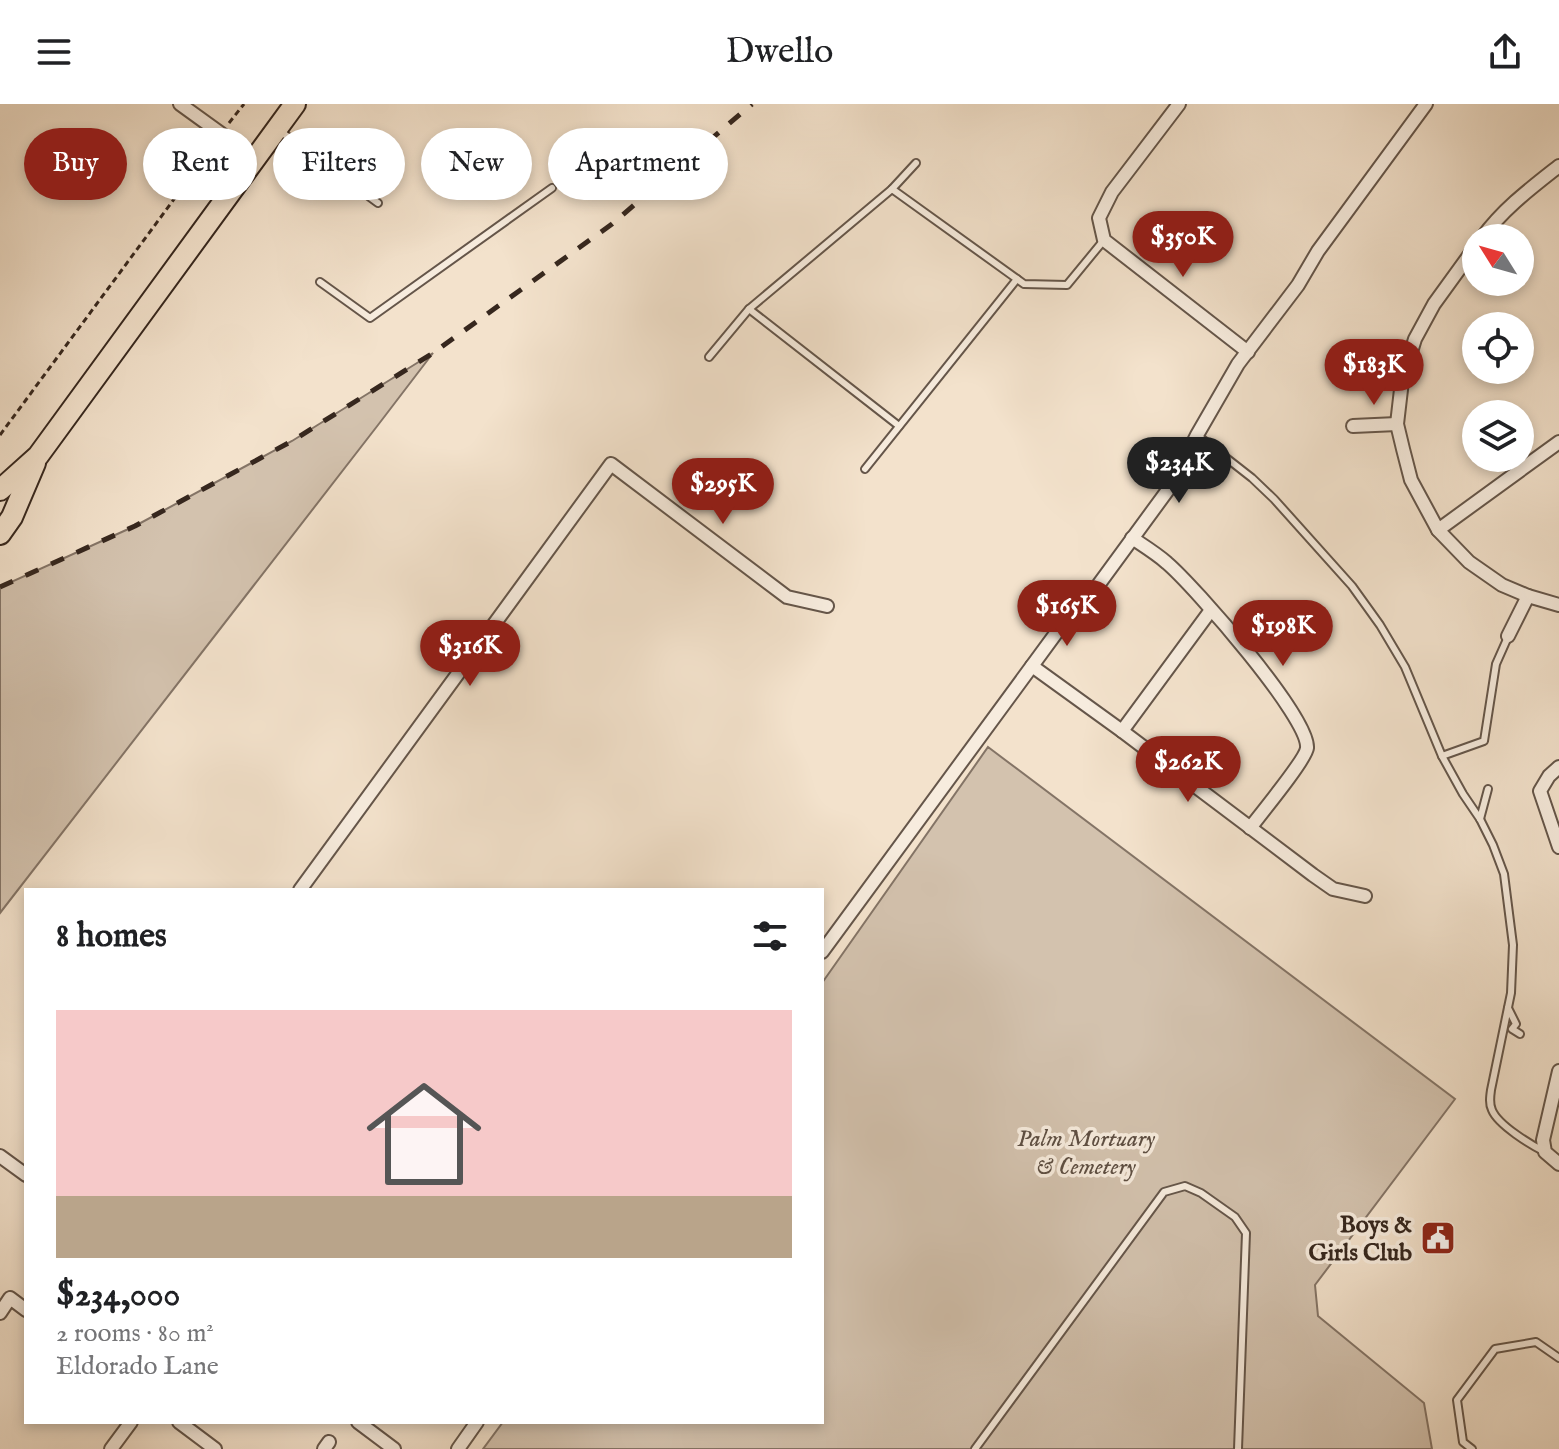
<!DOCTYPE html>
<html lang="en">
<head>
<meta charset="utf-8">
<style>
  body { margin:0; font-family:"IM FELL English",serif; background:#f6f6f6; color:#202124; height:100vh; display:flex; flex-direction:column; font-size:30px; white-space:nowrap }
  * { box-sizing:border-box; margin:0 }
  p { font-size:26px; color:#757577 }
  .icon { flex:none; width:44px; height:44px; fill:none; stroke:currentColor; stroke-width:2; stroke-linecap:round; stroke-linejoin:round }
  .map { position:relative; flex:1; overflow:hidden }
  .drawer { position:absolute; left:24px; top:784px; width:800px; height:536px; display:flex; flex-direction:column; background:#fff; border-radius:0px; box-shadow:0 4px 12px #0003 }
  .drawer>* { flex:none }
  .guide { position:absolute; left:24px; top:24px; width:800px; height:72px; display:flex; gap:16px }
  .needle { width:52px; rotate:307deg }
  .tools { position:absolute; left:1462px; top:120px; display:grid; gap:16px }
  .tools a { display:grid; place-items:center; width:72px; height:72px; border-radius:50%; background:#fff; box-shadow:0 4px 12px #0003; font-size:40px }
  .price { position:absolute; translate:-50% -68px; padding:0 18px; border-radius:28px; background:#8f2418; color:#fff; font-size:26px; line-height:52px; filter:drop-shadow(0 2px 4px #0008) }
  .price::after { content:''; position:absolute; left:50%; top:48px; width:24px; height:18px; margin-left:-12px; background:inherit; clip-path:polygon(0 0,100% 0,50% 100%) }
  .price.selected { background:#222; color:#fff }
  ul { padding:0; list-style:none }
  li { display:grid; align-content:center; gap:16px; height:424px; padding:0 32px }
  li span { display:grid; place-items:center; height:248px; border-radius:0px; color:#555 }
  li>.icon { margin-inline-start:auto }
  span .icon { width:144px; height:144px; fill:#fffc; stroke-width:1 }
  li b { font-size:34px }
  h2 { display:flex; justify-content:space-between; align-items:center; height:96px; padding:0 32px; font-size:34px }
  .tag { padding:0 28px; border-radius:36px; background:#fff; box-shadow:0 4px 12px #0003; font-size:28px; line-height:72px }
  .tag.selected { background:#8f2418; color:#fff }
  header { display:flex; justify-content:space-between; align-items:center; height:104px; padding:0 32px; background:#fff; font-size:36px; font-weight:600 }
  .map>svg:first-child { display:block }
  .green { fill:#d3c2ae; stroke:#847466; stroke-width:2 }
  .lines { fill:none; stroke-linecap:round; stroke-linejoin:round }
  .service-casing { stroke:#65564a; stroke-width:10 }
  .minor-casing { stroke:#65564a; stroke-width:16 }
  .primary-casing { stroke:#36271e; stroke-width:24 }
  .path { stroke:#36271e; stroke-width:3; stroke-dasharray:6 4; stroke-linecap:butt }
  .service { stroke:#f7ecde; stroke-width:6 }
  .minor { stroke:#f7ecde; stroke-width:12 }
  .primary { stroke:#f3e2cc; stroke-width:20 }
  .rail { stroke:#36271e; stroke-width:5; stroke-dasharray:14 14; stroke-linecap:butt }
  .labels { text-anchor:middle; stroke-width:7; stroke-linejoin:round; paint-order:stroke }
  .park-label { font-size:24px; font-style:italic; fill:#5d4e42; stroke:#f7ecde }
  .poi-label { font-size:24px; font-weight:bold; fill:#36271e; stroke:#f7ecde; text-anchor:end }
</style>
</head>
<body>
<header><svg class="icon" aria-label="menu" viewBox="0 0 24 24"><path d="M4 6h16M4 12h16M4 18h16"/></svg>Dwello<svg class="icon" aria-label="share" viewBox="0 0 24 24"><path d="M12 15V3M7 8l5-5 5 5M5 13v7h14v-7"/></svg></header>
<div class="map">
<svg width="1559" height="1345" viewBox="0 0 1559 1345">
  <rect width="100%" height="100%" fill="#f3e2cc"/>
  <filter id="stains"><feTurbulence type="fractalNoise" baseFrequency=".0025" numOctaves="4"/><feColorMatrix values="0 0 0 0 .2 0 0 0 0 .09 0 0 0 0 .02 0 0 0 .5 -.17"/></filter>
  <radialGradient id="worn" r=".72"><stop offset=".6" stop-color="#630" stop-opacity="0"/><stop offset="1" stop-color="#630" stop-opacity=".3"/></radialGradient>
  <g class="green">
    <path d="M 433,249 L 378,321 L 0,809 L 0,483 L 135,422 L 292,337 Z"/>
    <path d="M 988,643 L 1455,995 L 1315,1181 L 1318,1212 L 1424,1299 L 1432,1345 L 483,1345 L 503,1318 L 822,1318 L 822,879 Z"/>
  </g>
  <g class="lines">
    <g class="service-casing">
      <g id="service">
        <path d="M 280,27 L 378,99"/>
        <path d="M 892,85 L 916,59"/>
        <path d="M 320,178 L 370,214 L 552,84"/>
        <path d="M 749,205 L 899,322"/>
        <path d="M 709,253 L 749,205 L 892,85 L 1024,180 L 1067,181 L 1104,136"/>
        <path d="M 1197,331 L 1252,374 L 1274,395 L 1352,482 L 1380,521 L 1405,563 L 1442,652 L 1463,690 L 1480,715 L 1493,741 L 1504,770 L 1513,841 L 1511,889 L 1491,986 C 1490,993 1489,1000 1492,1006 C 1498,1021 1531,1041 1545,1048"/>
        <path d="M 865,365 L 1017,175"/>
        <path d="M 1442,652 L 1484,637 L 1496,560 L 1508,533"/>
        <path d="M 1480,715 L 1488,685"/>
        <path d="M 1508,904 L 1516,920 L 1512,925 L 1520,930"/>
        <path d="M 975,1345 L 1164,1088 L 1185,1082 L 1201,1089 L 1235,1113 L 1246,1129 L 1238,1345"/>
        <path d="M 1472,1345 L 1463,1338 L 1457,1296 L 1495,1245 L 1536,1238 L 1559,1254"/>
      </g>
    </g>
    <g class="minor-casing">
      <g id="minor">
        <path d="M 180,0 L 256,55"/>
        <path d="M 1179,0 L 1112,88 L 1099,114 L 1104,136 L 1248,248"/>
        <path d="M 1482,134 C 1503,105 1531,84 1559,62"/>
        <path d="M 1476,142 L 1434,200 L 1415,235 L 1402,277 L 1397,320 L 1403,345 L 1411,376 L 1438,426 L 1469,458 L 1502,481 L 1528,492 L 1559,501"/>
        <path d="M 1353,322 L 1397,320"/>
        <path d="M 1438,426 L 1559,338"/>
        <path d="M 1132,434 C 1144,442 1157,450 1167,459 C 1194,482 1310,614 1307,644 C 1306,655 1260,711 1250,724"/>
        <path d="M 1508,532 L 1528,492"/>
        <path d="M 1032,562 L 1122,627 L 1313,771 L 1333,785 L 1365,792"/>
        <path d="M 1122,627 L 1211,506"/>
        <path d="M 1559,663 L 1549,672 L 1540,687 L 1559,743"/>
        <path d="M 300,786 L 611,360 L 787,493 L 827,502"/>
        <path d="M 822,848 L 1065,517 L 1080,506 L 1173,379 L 1197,331 L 1238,260 L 1298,181 L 1318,147 L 1426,0"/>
        <path d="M 1559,967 L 1543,1036 L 1545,1048 L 1559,1060"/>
        <path d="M 0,1052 L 26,1071"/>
        <path d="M 0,1209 L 10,1194 L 26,1206"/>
        <path d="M 179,1318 L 215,1345"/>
        <path d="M 358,1318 L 394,1345"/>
        <path d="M 111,1345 L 131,1318"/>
        <path d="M 324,1345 L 329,1338"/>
        <path d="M 458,1345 L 477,1318"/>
      </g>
    </g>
    <g class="primary-casing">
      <g id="primary">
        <path d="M 0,386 L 38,352 L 295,0"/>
        <path d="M 0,430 L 12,413 L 35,359"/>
      </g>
    </g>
    <g class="path">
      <path d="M 229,19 L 244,0"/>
      <path d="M 0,331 L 214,41"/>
    </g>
    <use href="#service" class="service"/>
    <use href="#minor" class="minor"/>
    <use href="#primary" class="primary"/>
    <path class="rail" d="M 0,483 L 135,422 L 292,337 L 433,249 L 612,120 L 752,0"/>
  </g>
  <defs>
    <g id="civic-square" transform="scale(1.8)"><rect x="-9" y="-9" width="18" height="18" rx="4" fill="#8f2418" stroke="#f7ecde"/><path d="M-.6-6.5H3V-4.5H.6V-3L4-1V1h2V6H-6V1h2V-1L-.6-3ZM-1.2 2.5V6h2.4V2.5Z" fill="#fff"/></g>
  </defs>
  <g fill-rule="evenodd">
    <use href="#civic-square" x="1438" y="1134"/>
  </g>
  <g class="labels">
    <g class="park-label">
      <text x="1086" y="1042">Palm Mortuary<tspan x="1086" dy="28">&amp; Cemetery</tspan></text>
    </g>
    <g class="poi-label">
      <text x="1412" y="1128">Boys &amp;<tspan x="1412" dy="28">Girls Club</tspan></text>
    </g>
  </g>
  <rect width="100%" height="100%" filter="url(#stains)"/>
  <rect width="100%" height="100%" fill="url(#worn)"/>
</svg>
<div class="tools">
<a><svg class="needle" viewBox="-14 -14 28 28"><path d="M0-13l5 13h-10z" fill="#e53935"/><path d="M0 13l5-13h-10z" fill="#757577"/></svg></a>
<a><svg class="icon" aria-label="locate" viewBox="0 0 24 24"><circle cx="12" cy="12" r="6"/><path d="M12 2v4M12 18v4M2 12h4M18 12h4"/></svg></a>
<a><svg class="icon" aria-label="layers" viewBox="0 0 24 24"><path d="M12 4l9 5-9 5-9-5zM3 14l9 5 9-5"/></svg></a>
</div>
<b class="price" style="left:1183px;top:175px">$350K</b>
<b class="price" style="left:1374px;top:303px">$183K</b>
<b class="price selected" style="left:1179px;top:401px">$234K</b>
<b class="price" style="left:723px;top:422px">$295K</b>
<b class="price" style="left:1067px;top:544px">$165K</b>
<b class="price" style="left:1283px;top:564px">$198K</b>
<b class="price" style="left:470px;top:584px">$316K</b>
<b class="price" style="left:1188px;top:700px">$262K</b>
<div class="guide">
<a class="tag selected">Buy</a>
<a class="tag">Rent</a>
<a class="tag">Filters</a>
<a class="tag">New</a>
<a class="tag">Apartment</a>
</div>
<section class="drawer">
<h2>8 homes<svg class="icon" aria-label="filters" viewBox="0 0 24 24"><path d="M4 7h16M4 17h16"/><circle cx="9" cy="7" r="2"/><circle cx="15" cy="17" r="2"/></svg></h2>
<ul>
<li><span style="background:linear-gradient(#f6c9c9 75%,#b9a48a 0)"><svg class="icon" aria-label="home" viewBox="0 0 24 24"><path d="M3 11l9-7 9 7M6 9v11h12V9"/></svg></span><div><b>$234,000</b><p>2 rooms · 80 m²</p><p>Eldorado Lane</p></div></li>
</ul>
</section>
</div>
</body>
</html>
